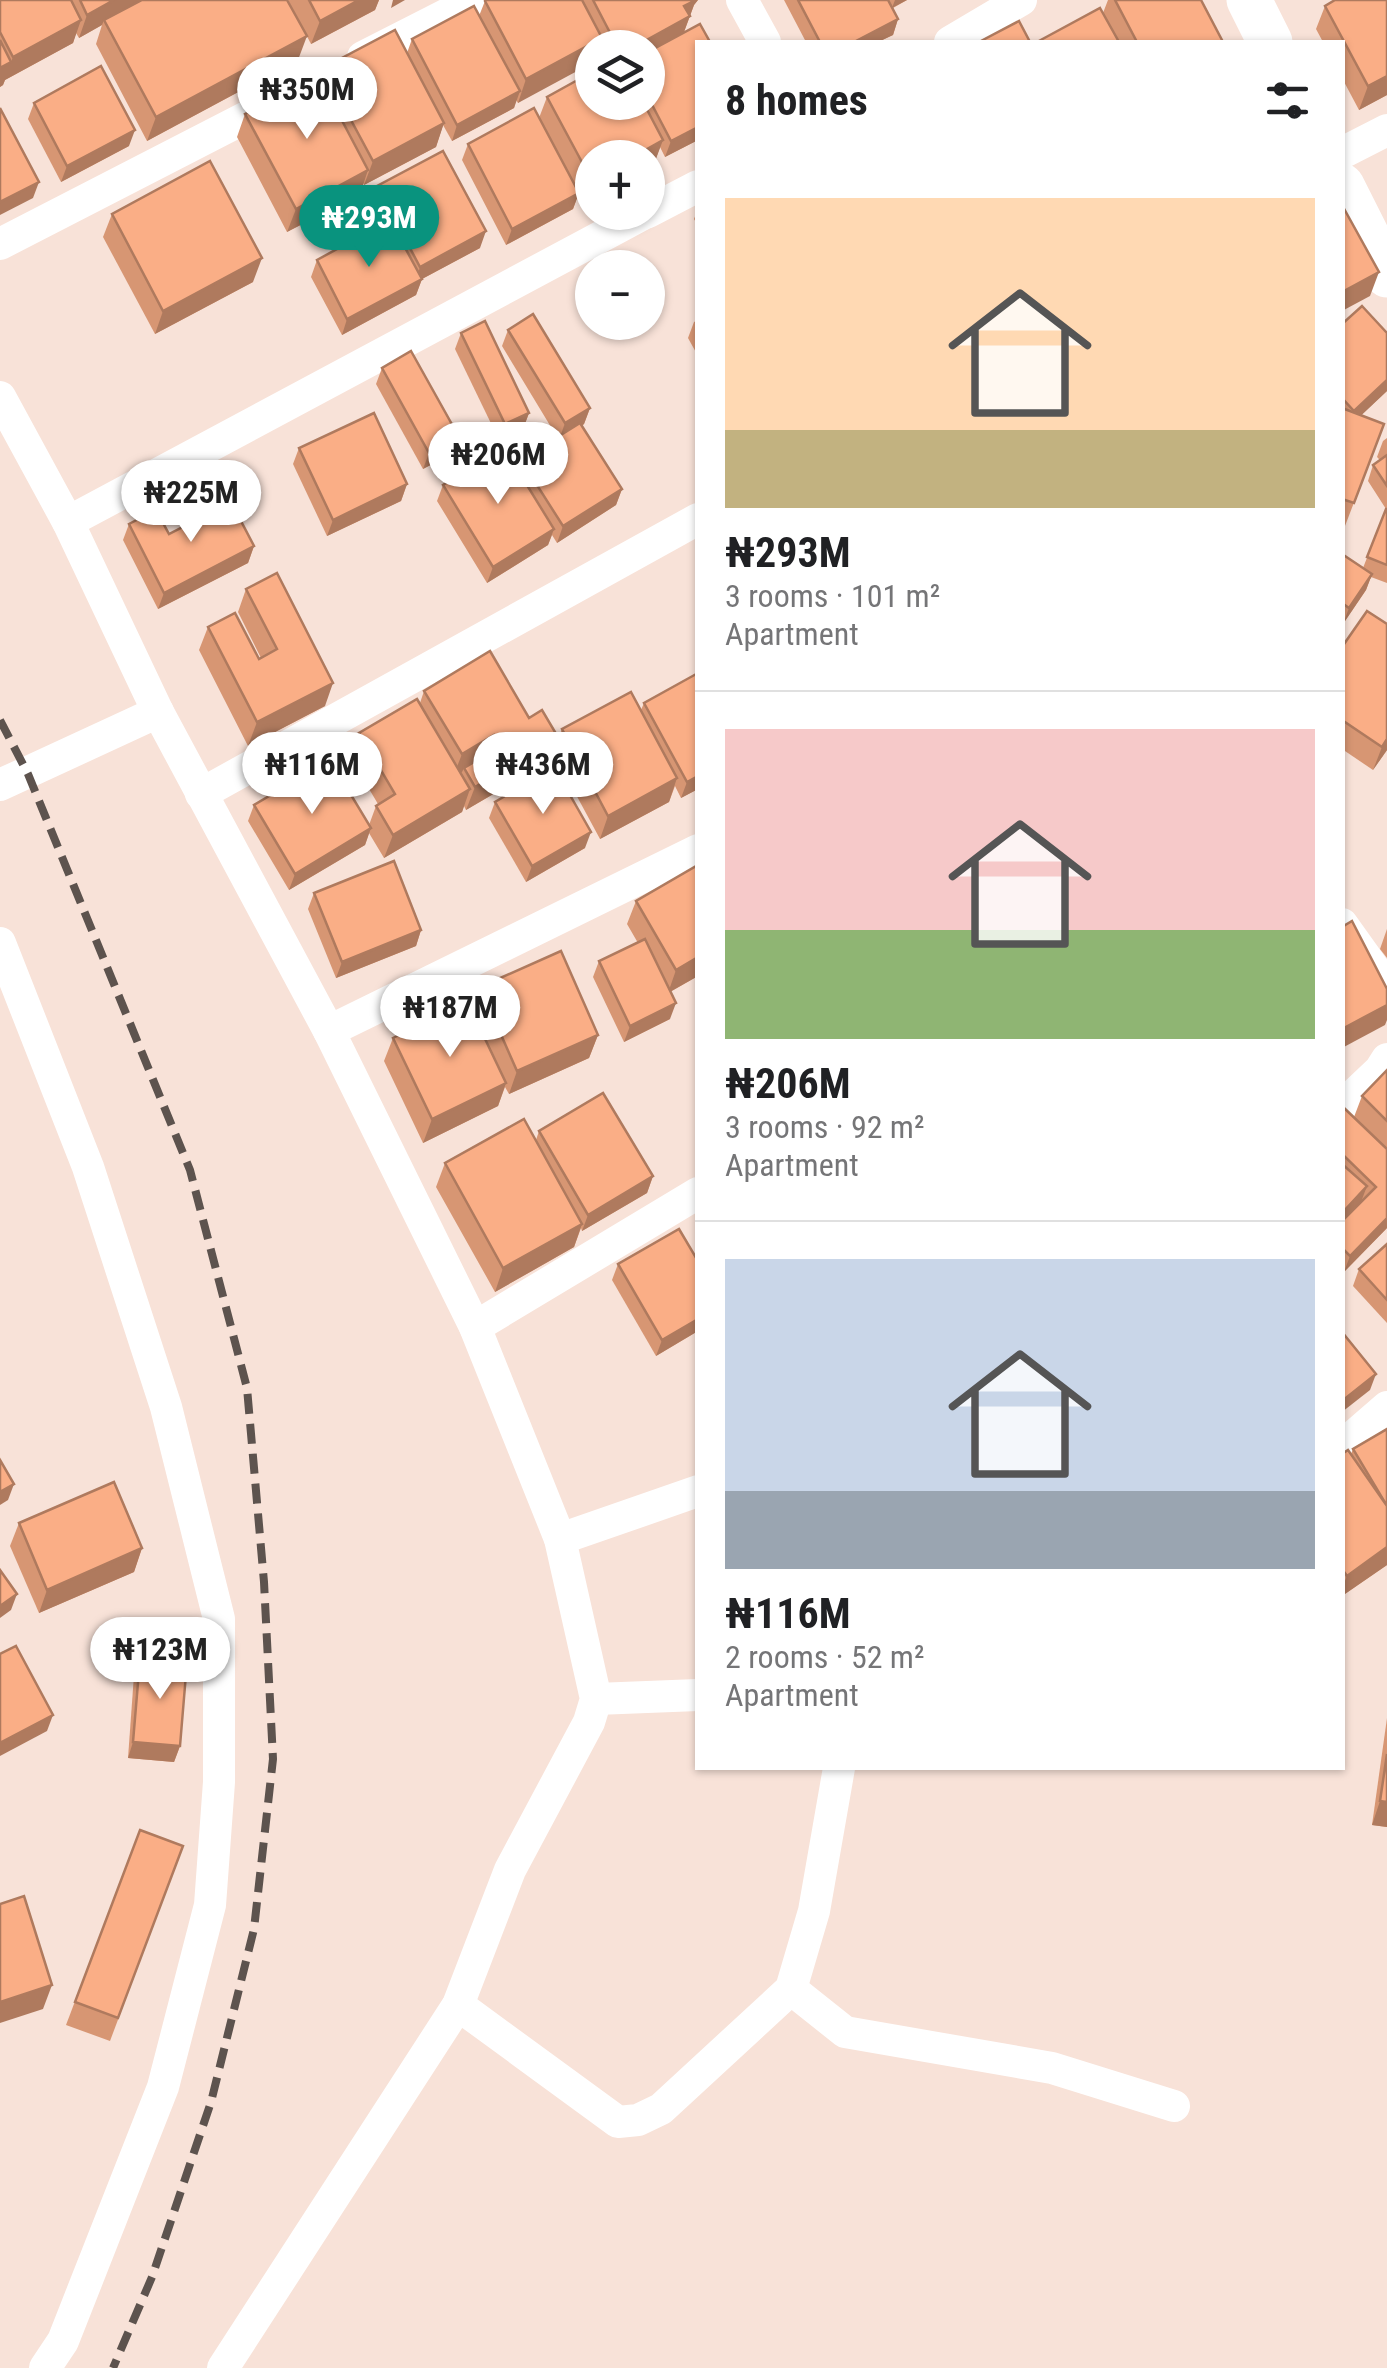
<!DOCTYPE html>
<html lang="en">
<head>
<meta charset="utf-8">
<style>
  body { margin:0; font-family:"Roboto Condensed",sans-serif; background:#f6f6f6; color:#202124; height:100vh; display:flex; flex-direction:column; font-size:38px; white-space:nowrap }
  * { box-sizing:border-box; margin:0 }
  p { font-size:32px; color:#757577 }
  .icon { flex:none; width:55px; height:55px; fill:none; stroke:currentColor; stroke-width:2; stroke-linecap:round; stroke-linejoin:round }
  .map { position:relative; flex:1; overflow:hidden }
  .side { position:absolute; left:695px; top:40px; width:650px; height:1730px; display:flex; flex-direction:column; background:#fff; border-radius:0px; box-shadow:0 2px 8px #0004 }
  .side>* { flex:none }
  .tools { position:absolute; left:575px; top:30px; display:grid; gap:20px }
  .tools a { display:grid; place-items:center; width:90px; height:90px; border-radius:50%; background:#fff; box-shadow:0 2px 8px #0004; font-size:50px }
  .price { position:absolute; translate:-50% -85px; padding:0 22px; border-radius:35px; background:#fff; color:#222; font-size:32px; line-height:65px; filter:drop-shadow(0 2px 5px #0008) }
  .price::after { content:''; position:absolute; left:50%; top:60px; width:30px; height:22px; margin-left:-15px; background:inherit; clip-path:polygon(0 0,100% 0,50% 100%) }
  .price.on { background:#09937e; color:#fff }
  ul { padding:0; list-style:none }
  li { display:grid; align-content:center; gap:20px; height:530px; padding:0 30px }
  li+li { border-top:2px solid #e0e0e0 }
  li span { display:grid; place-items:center; height:310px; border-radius:0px; color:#555 }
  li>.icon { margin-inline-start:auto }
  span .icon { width:180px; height:180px; fill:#fffc; stroke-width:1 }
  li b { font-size:42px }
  h2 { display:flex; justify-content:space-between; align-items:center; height:120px; padding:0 30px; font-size:42px }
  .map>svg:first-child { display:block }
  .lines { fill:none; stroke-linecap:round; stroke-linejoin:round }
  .street { stroke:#fff; stroke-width:32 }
  .secondary { stroke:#fff; stroke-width:45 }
  .rail { stroke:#5d534e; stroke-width:8; stroke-dasharray:20 10; stroke-linecap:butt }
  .wall { fill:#d79673 }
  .shaded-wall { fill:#af7a5e }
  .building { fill:#faae86; stroke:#af7a5e; stroke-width:2.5 }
</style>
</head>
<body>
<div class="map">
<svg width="1387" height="2368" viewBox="0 0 1387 2368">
  <rect width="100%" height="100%" fill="#f8e2d8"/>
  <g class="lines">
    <g class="street">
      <path d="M 742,0 L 765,42"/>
      <path d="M 950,42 L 1021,0"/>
      <path d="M 363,57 L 475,0"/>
      <path d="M 1342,153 L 1387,130"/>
      <path d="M 648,212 L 698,186"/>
      <path d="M 0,244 L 280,100"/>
      <path d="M 0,397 L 68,522 L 158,712 L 329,1031 L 475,1327 L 560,1539 L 596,1699 L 589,1722 L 510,1870 L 458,2005 L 223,2368"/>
      <path d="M 68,522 L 647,212"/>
      <path d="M 0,785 L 158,712"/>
      <path d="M 201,794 L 698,519"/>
      <path d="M 1342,924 L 1387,987"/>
      <path d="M 0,943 L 88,1167 L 166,1407 L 219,1619 L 219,1782 L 210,1905 L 163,2087 L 63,2341 L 45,2368"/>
      <path d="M 329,1031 L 698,850"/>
      <path d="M 1342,1106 L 1380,1070 L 1387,1059"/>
      <path d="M 475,1327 L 698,1193"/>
      <path d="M 1342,1446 L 1387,1407"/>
      <path d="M 560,1539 L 698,1491"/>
      <path d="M 596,1699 L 698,1695"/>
      <path d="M 791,1989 L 845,2032 L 1052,2068 L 1174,2106"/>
      <path d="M 458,2005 L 618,2122 L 638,2120 L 661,2109 L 791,1989 L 814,1911 L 839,1768"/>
    </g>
    <g class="secondary">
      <path d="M 1249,0 L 1270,42"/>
      <path d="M 1342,186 L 1387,275"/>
    </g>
    <path class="rail" d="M 0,720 L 28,774 L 190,1170 L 247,1388 L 264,1582 L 273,1759 L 254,1929 L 211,2102 L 152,2277 L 113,2368"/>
  </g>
  <g class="wall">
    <path d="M 0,0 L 287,0 L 298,60 L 147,141 L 96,44 L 102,25 L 79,38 L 76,33 L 73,43 L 5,80 L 3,85 L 0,87 Z"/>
    <path d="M 288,0 L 379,0 L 375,10 L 311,44 Z"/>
    <path d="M 486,0 L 698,0 L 694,5 L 684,32 L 698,140 L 665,157 L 660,147 L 654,164 L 582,203 L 578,195 L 573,209 L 506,245 L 462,160 L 468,144 L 539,118 L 547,97 L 592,102 L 648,102 L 648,48 L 592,48 L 518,103 L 516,100 L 514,108 L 452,141 L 443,125 L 436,147 L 364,185 L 363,183 L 360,194 L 287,232 L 237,137 L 245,114 L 320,79 L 323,68 L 407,53 L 412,39 L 479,16 L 485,1 Z"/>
    <path d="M 784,0 L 907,0 L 893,8 L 898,19 L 893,35 L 878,42 L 806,42 Z"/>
    <path d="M 1108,0 L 1201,0 L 1223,42 L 1037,42 L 1103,13 Z"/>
    <path d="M 1387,0 L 1387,95 L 1359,110 L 1342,78 L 1342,42 L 1323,42 L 1316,29 L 1325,6 Z"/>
    <path d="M 34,103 L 129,146 L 61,182 L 28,119 Z"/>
    <path d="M 377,186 L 480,248 L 422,279 L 416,295 L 342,335 L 311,277 L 317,260 L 383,224 L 371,203 Z"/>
    <path d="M 698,209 L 698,226 L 694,219 Z"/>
    <path d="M 112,214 L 253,282 L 155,334 L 103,237 Z"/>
    <path d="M 698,320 L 698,356 L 688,338 L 694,322 Z"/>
    <path d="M 1342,324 L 1387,333 L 1387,391 L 1361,415 L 1384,424 L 1345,526 L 1342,525 Z"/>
    <path d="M 508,330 L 590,408 L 584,424 L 582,426 L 622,489 L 616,505 L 557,543 L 552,535 L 548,545 L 487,583 L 437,501 L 443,485 L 518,470 L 521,460 L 557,437 L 502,346 Z"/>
    <path d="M 461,333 L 529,413 L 523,429 L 499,440 L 455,349 Z"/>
    <path d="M 382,368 L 453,453 L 423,469 L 376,384 Z"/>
    <path d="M 1387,438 L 1387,583 L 1371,577 L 1366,590 L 1343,624 L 1342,554 L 1363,568 L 1386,509 L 1368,481 L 1373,465 L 1380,460 L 1377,457 L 1383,441 Z"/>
    <path d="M 299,448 L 407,484 L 401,501 L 327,536 L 293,464 Z"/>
    <path d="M 129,524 L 169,534 L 254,546 L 248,563 L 158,609 L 123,540 Z"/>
    <path d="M 246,589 L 325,706 L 248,746 L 199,650 L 208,627 L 259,659 L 261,658 L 238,612 Z"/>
    <path d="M 1342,647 L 1387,750 L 1373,770 L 1342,749 Z"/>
    <path d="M 698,673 L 698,789 L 681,798 L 675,786 L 669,802 L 600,839 L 553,752 L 562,729 L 641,710 L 644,703 Z"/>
    <path d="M 424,691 L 529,718 L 558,737 L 550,761 L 466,810 L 464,806 L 462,812 L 384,858 L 369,833 L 365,845 L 289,890 L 248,821 L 254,805 L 369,825 L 376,806 L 378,804 L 350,757 L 359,733 L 420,703 Z"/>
    <path d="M 495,802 L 585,848 L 526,882 L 489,818 Z"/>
    <path d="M 698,865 L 698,976 L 670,992 L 670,1019 L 624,1042 L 593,977 L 599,961 L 638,943 L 627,924 L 636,901 Z"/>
    <path d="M 314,893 L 421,930 L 416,946 L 336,978 L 308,909 Z"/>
    <path d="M 1387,929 L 1387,958 L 1380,949 Z"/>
    <path d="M 480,987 L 598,1035 L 589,1058 L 509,1094 L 505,1087 L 498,1106 L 423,1143 L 384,1061 L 393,1038 L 472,1010 Z"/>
    <path d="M 1387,1070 L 1387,1228 L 1344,1272 L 1342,1270 L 1342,1106 L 1354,1117 L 1362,1096 Z"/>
    <path d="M 539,1131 L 653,1176 L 647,1193 L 582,1231 L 581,1228 L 574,1247 L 495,1292 L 436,1187 L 445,1163 L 536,1140 Z"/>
    <path d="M 1387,1244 L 1387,1323 L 1353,1286 L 1359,1269 Z"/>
    <path d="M 698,1261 L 698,1331 L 656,1356 L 612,1280 L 618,1264 Z"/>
    <path d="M 1387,1429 L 1387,1565 L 1342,1596 L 1342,1454 L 1351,1454 L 1353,1449 Z"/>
    <path d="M 19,1523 L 142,1548 L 134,1572 L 39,1613 L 10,1546 Z"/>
    <path d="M 140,1659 L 180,1746 L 174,1762 L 128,1758 L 134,1675 Z"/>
    <path d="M 1387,1718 L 1387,1827 L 1372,1825 Z"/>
    <path d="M 140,1830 L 183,1846 L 110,2041 L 66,2025 Z"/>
  </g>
  <g class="shaded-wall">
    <path d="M 114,0 L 149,0 L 104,20 L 102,25 L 79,38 L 87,15 Z"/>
    <path d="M 359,0 L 379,0 L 375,10 L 311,44 L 320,21 Z"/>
    <path d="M 393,0 L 405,0 L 391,8 Z"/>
    <path d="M 685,0 L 698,0 L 694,5 L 681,40 L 648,58 L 648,48 L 632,48 Z"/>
    <path d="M 895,0 L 907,0 L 892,8 Z"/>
    <path d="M 898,19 L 893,35 L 878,42 L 854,42 Z"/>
    <path d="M 81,20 L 73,43 L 5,80 L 3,85 L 0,87 L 0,68 L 11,62 L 13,57 Z"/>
    <path d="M 307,36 L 298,60 L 147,141 L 156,117 Z"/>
    <path d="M 602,38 L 599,48 L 592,48 L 592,63 L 518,103 L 526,79 Z"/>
    <path d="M 1387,76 L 1387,95 L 1359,110 L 1368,86 Z"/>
    <path d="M 520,91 L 514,108 L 452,141 L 457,125 Z"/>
    <path d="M 444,123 L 436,147 L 364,185 L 373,161 Z"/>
    <path d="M 698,127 L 698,140 L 665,157 L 671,141 Z"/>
    <path d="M 135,130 L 129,146 L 61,182 L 67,166 Z"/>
    <path d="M 663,140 L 654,164 L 648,167 L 648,158 L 631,158 Z"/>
    <path d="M 368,170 L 360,194 L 287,232 L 296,209 Z"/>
    <path d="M 592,178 L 592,197 L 582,203 L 591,179 Z"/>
    <path d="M 39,182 L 33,198 L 0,215 L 0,202 Z"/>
    <path d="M 579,193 L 573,209 L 506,245 L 512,229 Z"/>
    <path d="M 486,231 L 480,248 L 422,279 L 416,295 L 342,335 L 347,319 L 415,283 L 420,267 Z"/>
    <path d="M 262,258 L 253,282 L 155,334 L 163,311 Z"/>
    <path d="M 1379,272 L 1370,296 L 1342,311 L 1342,292 Z"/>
    <path d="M 1387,380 L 1387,391 L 1349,427 L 1354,411 Z"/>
    <path d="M 590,408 L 584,424 L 559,440 L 565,423 Z"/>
    <path d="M 529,413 L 523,429 L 499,440 L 505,424 Z"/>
    <path d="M 459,437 L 453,453 L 423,469 L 429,453 Z"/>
    <path d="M 407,484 L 401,501 L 327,536 L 333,520 Z"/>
    <path d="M 622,489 L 616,505 L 557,543 L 563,526 Z"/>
    <path d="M 554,529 L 548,545 L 487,583 L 493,567 Z"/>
    <path d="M 254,546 L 248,563 L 158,609 L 164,593 Z"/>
    <path d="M 1372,574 L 1366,590 L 1343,624 L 1349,608 Z"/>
    <path d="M 333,683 L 325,706 L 248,746 L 257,722 Z"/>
    <path d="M 494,735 L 486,758 L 464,768 L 462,772 L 453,777 L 462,754 Z"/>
    <path d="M 558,737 L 550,761 L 466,810 L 475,787 Z"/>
    <path d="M 1387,739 L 1387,750 L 1373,770 L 1382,747 Z"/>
    <path d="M 698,776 L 698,789 L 681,798 L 687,782 Z"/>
    <path d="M 677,778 L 669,802 L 600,839 L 608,816 Z"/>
    <path d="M 470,789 L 462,812 L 384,858 L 393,835 Z"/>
    <path d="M 371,828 L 365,845 L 289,890 L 295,874 Z"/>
    <path d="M 591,832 L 585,848 L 526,882 L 532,866 Z"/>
    <path d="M 421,930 L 416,946 L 336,978 L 342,962 Z"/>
    <path d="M 698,957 L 698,976 L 668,993 L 676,970 Z"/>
    <path d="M 676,1003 L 670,1019 L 624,1042 L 630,1026 Z"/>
    <path d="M 1387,1005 L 1387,1020 L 1385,1025 L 1342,1048 L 1342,1029 Z"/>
    <path d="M 598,1035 L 589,1058 L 509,1094 L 517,1071 Z"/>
    <path d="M 506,1083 L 498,1106 L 423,1143 L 432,1119 Z"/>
    <path d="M 653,1176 L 647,1193 L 582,1231 L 588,1215 Z"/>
    <path d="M 1367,1186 L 1361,1202 L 1342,1222 L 1342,1213 Z"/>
    <path d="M 1387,1218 L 1387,1228 L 1344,1272 L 1350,1256 Z"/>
    <path d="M 582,1224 L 574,1247 L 495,1292 L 503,1268 Z"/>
    <path d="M 698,1319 L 698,1331 L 656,1356 L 662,1340 Z"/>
    <path d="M 1376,1374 L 1370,1390 L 1342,1412 L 1342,1401 Z"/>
    <path d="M 14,1484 L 8,1500 L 0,1505 L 0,1492 Z"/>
    <path d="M 1387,1547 L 1387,1565 L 1342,1596 L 1342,1588 L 1347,1576 Z"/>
    <path d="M 142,1548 L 134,1572 L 39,1613 L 47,1590 Z"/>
    <path d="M 17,1594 L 11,1610 L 0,1618 L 0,1606 Z"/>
    <path d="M 53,1715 L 47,1731 L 0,1756 L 0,1743 Z"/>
    <path d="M 133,1742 L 180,1746 L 174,1762 L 128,1758 Z"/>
    <path d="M 1380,1801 L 1387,1802 L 1387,1827 L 1372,1825 Z"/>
    <path d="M 52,1985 L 43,2009 L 0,2023 L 0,2002 Z"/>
  </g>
  <g class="building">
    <path d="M 0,0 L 71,0 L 81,20 L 13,57 L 0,32 Z"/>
    <path d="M 80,0 L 114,0 L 87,15 Z"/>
    <path d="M 142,0 L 287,0 L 307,36 L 156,117 L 104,20 Z"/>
    <path d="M 309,0 L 359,0 L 320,21 Z"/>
    <path d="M 486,0 L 582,0 L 602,38 L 526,79 L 485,1 Z"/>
    <path d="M 593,0 L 696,0 L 684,6 L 690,16 L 632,48 L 618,48 Z"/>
    <path d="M 798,0 L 888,0 L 898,19 L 854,42 L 820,42 Z"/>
    <path d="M 1115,0 L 1201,0 L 1223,42 L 1137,42 Z"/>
    <path d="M 1335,0 L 1387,0 L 1387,76 L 1368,86 L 1325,6 Z"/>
    <path d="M 474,6 L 520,91 L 457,125 L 412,39 Z"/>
    <path d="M 1100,8 L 1119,42 L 1037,42 Z"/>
    <path d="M 1019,21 L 1030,42 L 979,42 Z"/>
    <path d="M 700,24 L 710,42 L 698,42 L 698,127 L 671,141 L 648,97 L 648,52 Z"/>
    <path d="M 395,30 L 444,123 L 373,161 L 323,68 Z"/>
    <path d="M 0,40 L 11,62 L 0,68 Z"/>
    <path d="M 101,66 L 135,130 L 67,166 L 34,103 Z"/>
    <path d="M 592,72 L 592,102 L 643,102 L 663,140 L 631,158 L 592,158 L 592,178 L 591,179 L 547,97 Z"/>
    <path d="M 318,75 L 368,170 L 296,209 L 245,114 Z"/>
    <path d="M 0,108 L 39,182 L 0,202 Z"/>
    <path d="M 534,108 L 579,193 L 512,229 L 468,144 Z"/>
    <path d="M 443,151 L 486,231 L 420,267 L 377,186 Z"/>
    <path d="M 210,161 L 262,258 L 163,311 L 112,214 Z"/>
    <path d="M 1342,205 L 1379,272 L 1342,292 Z"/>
    <path d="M 390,220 L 422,279 L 347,319 L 317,260 Z"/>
    <path d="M 1362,306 L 1387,333 L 1387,380 L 1354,411 L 1342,398 L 1342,324 Z"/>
    <path d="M 533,314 L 590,408 L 565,423 L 508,330 Z"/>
    <path d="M 485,321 L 529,413 L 505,424 L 461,333 Z"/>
    <path d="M 411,351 L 459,437 L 429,453 L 382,368 Z"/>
    <path d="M 1342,408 L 1384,424 L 1354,503 L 1342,499 Z"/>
    <path d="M 374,413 L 407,484 L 333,520 L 299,448 Z"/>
    <path d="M 580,423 L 622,489 L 563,526 L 521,460 Z"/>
    <path d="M 504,448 L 554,529 L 493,567 L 443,485 Z"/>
    <path d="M 1387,455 L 1387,486 L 1373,465 Z"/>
    <path d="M 231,502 L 254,546 L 164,593 L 129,524 L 156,510 L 169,534 Z"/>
    <path d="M 1386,509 L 1387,509 L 1387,565 L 1367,557 Z"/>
    <path d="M 1342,554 L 1372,574 L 1349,608 L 1342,603 Z"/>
    <path d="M 277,573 L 333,683 L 257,722 L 208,627 L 235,613 L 259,659 L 277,649 L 246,589 Z"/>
    <path d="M 1367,611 L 1387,624 L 1387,739 L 1382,747 L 1342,720 L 1342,647 Z"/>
    <path d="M 490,651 L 529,718 L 542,710 L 558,737 L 475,787 L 464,768 L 501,746 L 494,735 L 462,754 L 424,691 Z"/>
    <path d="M 698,673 L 698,776 L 687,782 L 644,703 Z"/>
    <path d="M 631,692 L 677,778 L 608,816 L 562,729 Z"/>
    <path d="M 417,699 L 470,789 L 393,835 L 376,806 L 395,794 L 359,733 Z"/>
    <path d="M 330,760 L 371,828 L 295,874 L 254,805 Z"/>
    <path d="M 554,767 L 591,832 L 532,866 L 495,802 Z"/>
    <path d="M 394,861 L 421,930 L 342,962 L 314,893 Z"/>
    <path d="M 698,865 L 698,957 L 676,970 L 636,901 Z"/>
    <path d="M 1352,921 L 1387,989 L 1387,1005 L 1342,1029 L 1342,927 Z"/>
    <path d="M 645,939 L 676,1003 L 630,1026 L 599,961 Z"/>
    <path d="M 561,951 L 598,1035 L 517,1071 L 480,987 Z"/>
    <path d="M 467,1001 L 506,1083 L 432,1119 L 393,1038 Z"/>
    <path d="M 1387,1070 L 1387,1121 L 1362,1096 Z"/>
    <path d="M 603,1093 L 653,1176 L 588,1215 L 539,1131 Z"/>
    <path d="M 1342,1106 L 1387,1149 L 1387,1218 L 1350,1256 L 1342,1248 L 1342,1221 L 1376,1187 L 1342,1154 Z"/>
    <path d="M 524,1119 L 582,1224 L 503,1268 L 445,1163 Z"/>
    <path d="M 1342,1164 L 1367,1186 L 1342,1213 Z"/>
    <path d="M 679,1229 L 698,1261 L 698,1319 L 662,1340 L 618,1264 Z"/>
    <path d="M 1387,1244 L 1387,1300 L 1359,1269 Z"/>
    <path d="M 1342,1332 L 1376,1374 L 1342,1401 Z"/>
    <path d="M 1387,1429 L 1387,1506 L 1353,1449 Z"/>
    <path d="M 1348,1450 L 1387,1506 L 1387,1547 L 1347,1576 L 1342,1569 L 1342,1454 Z"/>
    <path d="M 0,1460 L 14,1484 L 0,1492 Z"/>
    <path d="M 114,1482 L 142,1548 L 47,1590 L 19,1523 Z"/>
    <path d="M 0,1570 L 17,1594 L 0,1606 Z"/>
    <path d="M 16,1646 L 53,1715 L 0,1743 L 0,1654 Z"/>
    <path d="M 140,1659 L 187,1662 L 180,1746 L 133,1742 Z"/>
    <path d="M 1387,1754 L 1387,1802 L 1380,1801 Z"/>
    <path d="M 140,1830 L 183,1846 L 118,2018 L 75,2002 Z"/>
    <path d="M 24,1896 L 52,1985 L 0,2002 L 0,1904 Z"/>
  </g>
</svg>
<div class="tools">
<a><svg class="icon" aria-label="layers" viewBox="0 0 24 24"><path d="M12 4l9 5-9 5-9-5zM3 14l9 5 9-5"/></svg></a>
<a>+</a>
<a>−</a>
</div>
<b class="price" style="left:307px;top:142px">₦350M</b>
<b class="price on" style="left:369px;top:270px">₦293M</b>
<b class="price" style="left:498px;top:507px">₦206M</b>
<b class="price" style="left:191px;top:545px">₦225M</b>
<b class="price" style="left:312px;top:817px">₦116M</b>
<b class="price" style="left:543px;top:817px">₦436M</b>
<b class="price" style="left:450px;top:1060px">₦187M</b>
<b class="price" style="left:160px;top:1702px">₦123M</b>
<section class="side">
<h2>8 homes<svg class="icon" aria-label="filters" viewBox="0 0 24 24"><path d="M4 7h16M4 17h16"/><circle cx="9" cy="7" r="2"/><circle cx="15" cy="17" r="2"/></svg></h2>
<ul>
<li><span style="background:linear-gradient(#ffd9b3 75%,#c2b280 0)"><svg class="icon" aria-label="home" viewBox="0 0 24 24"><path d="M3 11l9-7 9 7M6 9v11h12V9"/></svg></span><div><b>₦293M</b><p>3 rooms · 101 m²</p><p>Apartment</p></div></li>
<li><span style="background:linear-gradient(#f6c9c9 65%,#8fb573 0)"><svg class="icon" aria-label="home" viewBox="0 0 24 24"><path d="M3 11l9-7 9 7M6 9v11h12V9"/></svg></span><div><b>₦206M</b><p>3 rooms · 92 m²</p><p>Apartment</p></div></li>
<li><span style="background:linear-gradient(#c9d6e8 75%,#9aa5b1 0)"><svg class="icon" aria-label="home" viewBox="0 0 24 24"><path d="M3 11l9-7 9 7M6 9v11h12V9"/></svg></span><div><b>₦116M</b><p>2 rooms · 52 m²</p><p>Apartment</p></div></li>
</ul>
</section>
</div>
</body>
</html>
